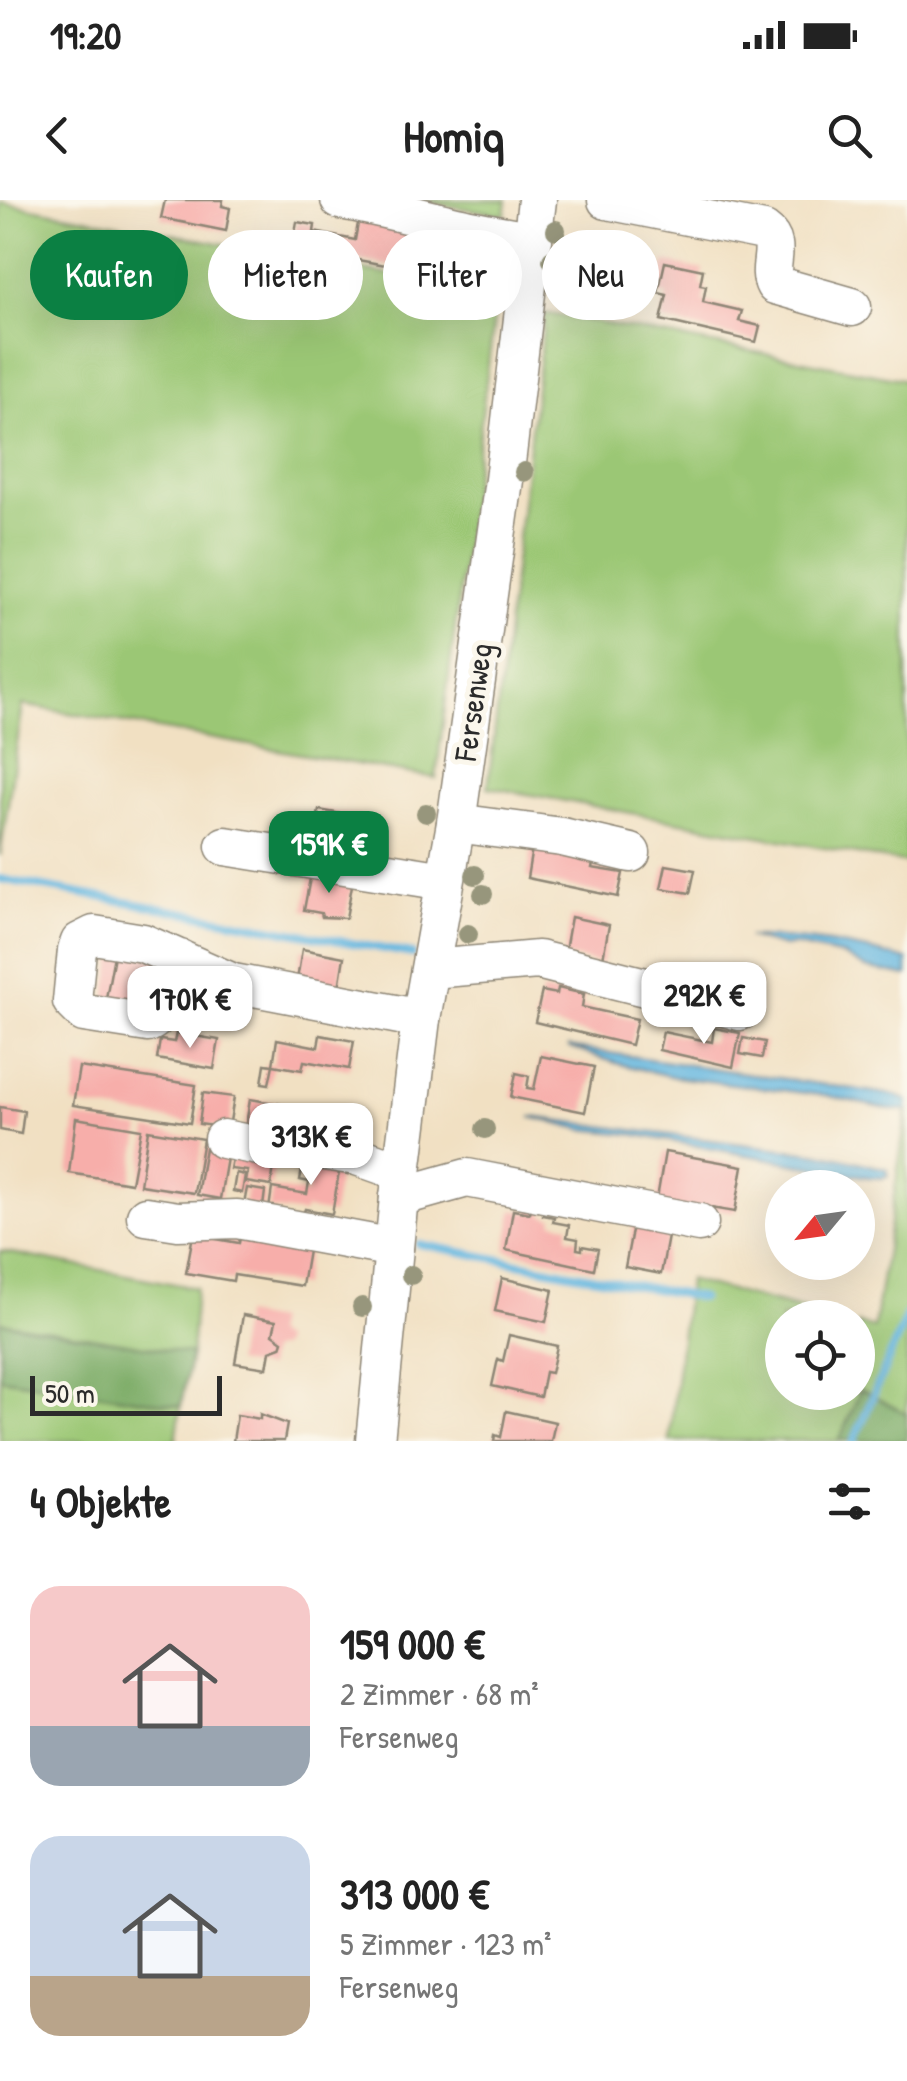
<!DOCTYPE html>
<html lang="de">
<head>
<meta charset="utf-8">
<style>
  body { margin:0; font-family:"Patrick Hand",sans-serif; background:#f2f2f2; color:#222; height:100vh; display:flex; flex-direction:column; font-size:38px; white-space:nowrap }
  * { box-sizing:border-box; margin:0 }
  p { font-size:32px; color:#767676 }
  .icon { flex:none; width:55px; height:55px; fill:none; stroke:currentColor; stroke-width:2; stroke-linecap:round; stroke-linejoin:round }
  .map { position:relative; height:1241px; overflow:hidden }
  .sheet { display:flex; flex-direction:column; background:#fff; flex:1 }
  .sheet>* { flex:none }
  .guide { position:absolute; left:30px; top:30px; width:848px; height:90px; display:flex; gap:20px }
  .needle { width:65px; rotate:241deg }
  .fabs { position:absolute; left:765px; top:970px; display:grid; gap:20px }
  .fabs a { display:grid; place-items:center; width:110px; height:110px; border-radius:50%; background:#fff; box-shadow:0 10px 40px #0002; font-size:50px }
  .scale { position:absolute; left:30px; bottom:25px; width:192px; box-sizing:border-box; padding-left:10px; border:5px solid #2b2b2b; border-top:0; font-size:28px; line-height:35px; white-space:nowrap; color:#2b2b2b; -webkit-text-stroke:8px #fbf7ec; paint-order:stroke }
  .price { position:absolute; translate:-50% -85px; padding:0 22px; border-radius:20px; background:#fff; color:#222; font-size:32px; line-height:65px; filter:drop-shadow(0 2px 5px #0008) }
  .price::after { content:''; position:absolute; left:50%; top:60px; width:30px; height:22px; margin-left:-15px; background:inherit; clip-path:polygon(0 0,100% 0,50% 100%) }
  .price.active { background:#0b8043; color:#fff }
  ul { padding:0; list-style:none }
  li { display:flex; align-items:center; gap:30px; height:250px; padding:0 30px }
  li span { display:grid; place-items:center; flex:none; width:280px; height:200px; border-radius:30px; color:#555 }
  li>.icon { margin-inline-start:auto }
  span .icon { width:120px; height:120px; fill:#fffc; stroke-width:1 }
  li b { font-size:42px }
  h2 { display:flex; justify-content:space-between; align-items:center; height:120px; padding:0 30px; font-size:42px }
  .pill { padding:0 35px; border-radius:45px; background:#fff; box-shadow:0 10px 40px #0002; font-size:35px; line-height:90px }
  .pill.active { background:#0b8043; color:#fff }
  .status { display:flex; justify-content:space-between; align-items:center; height:70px; padding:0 50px; background:#fff; direction:ltr }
  .status svg { height:28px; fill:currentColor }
  header { display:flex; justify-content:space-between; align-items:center; height:130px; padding:0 30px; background:#fff; font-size:45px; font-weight:800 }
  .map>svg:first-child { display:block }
  .green { fill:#9bc774; stroke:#637950; stroke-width:2.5 }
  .forest { fill:#7cac66; stroke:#546c48; stroke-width:2.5 }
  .water { fill:#63b6df; stroke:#477085; stroke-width:2.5 }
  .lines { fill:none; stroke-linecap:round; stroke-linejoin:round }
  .stream { stroke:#63b6df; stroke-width:8 }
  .building { fill:#f7aeaa }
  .minor-casing { stroke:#8e8676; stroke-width:41 }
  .minor { stroke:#fff; stroke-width:38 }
  .tree { fill:#97967b }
  .labels { text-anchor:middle; stroke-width:10; stroke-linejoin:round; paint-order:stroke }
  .street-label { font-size:32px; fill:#2b2b2b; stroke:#fbf7ec }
</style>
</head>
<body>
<div class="status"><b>19:20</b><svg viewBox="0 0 49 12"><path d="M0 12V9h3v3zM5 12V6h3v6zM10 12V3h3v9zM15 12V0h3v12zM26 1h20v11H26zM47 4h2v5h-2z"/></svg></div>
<header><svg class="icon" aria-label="back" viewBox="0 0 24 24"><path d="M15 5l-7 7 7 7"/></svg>Homiq<svg class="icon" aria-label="search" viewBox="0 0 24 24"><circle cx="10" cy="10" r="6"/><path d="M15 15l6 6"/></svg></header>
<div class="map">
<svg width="907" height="1241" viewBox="0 0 907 1241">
  <rect width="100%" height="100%" fill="#fbf7ec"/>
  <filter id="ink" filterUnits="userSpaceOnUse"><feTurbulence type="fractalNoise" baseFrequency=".01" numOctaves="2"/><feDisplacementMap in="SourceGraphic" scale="20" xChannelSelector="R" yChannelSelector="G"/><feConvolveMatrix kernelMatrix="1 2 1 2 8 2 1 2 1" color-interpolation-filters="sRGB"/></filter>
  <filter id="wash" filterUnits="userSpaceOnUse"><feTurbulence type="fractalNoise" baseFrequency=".0048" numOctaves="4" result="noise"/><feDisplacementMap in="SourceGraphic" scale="40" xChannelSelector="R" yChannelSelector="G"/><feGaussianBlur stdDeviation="2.25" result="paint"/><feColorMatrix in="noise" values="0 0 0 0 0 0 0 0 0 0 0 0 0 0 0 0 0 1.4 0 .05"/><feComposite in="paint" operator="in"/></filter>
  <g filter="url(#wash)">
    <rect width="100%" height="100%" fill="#f1e0c2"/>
    <g class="green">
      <path d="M 413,0 L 507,0 L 505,15 Z"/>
      <path d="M 0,2 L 497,95 L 436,578 L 23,505 L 0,656 Z"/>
      <path d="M 545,113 L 907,180 L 907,663 L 488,587 Z"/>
      <path d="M 907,909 L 907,1214 L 861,1190 L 839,1241 L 669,1241 L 688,1080 L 831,1117 L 782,1118 L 782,1192 L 858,1192 L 858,1124 L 874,1128 Z"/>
      <path d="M 0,1051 L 196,1088 L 191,1154 L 0,1122 Z"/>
      <path d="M 0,1178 L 181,1206 L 176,1241 L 0,1241 Z"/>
    </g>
    <g class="forest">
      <path d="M 0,1122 L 191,1154 L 181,1206 L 0,1178 Z"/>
      <path d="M 861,1190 L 907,1214 L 907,1241 L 839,1241 Z"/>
    </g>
    <g class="water">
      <path d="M 748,737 C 802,737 855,745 907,760 L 907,776 L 865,768 L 844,756 L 793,745 L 784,747 Z"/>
      <path d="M 568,847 L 894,895 L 907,900 L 907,910 L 891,910 L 829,896 L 674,877 L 619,864 Z"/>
      <path d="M 531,917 L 829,955 L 887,969 L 888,975 L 882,978 L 868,977 L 637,935 L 582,929 Z"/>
    </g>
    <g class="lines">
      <g class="stream">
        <path d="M 0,679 L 412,754"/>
        <path d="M 419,1044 L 701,1098"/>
        <path d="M 854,1241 L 907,1115"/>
      </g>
    </g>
    <g id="blocks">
      <g class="building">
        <path d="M 165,0 L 223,0 L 222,6 L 230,8 L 226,31 L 161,18 Z"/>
        <path d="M 360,12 L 427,25 L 423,44 L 462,51 L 457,78 L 292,48 L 297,22 L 315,25 L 314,32 L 355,40 Z"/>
        <path d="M 665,62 L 703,70 L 700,85 L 706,86 L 703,102 L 742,111 L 739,121 L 760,126 L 756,142 L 661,120 L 667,95 L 658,93 Z"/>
        <path d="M 319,610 L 371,619 L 365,652 L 313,643 Z"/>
        <path d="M 532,648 L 595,651 L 592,668 L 623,673 L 618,697 L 527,678 Z"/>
        <path d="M 666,665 L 695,670 L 690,693 L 661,688 Z"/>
        <path d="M 311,673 L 353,680 L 346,718 L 322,717 L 321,713 L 304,710 Z"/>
        <path d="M 571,717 L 609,725 L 602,764 L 564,756 Z"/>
        <path d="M 302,749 L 344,757 L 339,788 L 297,780 Z"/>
        <path d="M 115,750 L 161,759 L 153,806 L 106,798 Z"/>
        <path d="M 558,788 L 584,794 L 582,807 L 637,819 L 631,845 L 535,822 L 542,791 L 557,794 Z"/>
        <path d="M 714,828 L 740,833 L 733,867 L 659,850 L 663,832 L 712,842 Z"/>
        <path d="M 176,833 L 219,840 L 214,869 L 157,859 L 160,840 L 174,842 Z"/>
        <path d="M 320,835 L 354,841 L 349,869 L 304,861 L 302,870 L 273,865 L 269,884 L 262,883 L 265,864 L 273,865 L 277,839 L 318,847 Z"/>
        <path d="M 743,838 L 765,842 L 762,858 L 740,854 Z"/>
        <path d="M 541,856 L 594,867 L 585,912 L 511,897 L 516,873 L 529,876 L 527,888 L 534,889 Z"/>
        <path d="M 79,867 L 196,885 L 190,923 L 73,905 Z"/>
        <path d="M 203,893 L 234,897 L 229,928 L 199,924 Z"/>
        <path d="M 250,899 L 298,907 L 292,940 L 245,931 Z"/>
        <path d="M 0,907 L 24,911 L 21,934 L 0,930 Z"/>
        <path d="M 76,918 L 141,929 L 131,983 L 69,973 Z"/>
        <path d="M 148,930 L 203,939 L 194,993 L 140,985 Z"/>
        <path d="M 205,948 L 228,952 L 220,999 L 197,995 Z"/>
        <path d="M 665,952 L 743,966 L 735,1012 L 705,1007 L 655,1010 Z"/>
        <path d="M 233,953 L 275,960 L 271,986 L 246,982 L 248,971 L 230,969 Z"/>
        <path d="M 305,954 L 341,960 L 332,1014 L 305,1009 L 303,1014 L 269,1009 L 272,988 L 307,994 L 309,982 L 300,980 Z"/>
        <path d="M 236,973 L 245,975 L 242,993 L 233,991 Z"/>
        <path d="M 247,988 L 265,991 L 263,1007 L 244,1004 Z"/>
        <path d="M 532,1000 L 545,1003 L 543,1015 L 554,1017 L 553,1022 L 569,1025 L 567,1037 L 578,1039 L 577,1049 L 582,1050 L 582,1046 L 598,1049 L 594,1069 L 506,1050 L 513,1010 L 530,1013 Z"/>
        <path d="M 633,1025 L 669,1031 L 661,1074 L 625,1067 Z"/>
        <path d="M 241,1033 L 309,1045 L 302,1086 L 234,1075 L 233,1081 L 186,1073 L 193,1035 L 239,1043 Z"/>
        <path d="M 502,1078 L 553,1090 L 546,1122 L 495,1111 Z"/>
        <path d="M 243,1115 L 276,1121 L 273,1134 L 283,1141 L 281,1147 L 270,1151 L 267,1168 L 235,1163 Z"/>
        <path d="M 509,1135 L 557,1146 L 551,1173 L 545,1172 L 540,1197 L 492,1186 L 498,1159 L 503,1161 Z"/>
        <path d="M 506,1211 L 555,1222 L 551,1241 L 494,1241 L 495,1235 L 501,1237 Z"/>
        <path d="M 260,1214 L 287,1224 L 284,1241 L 233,1241 L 237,1215 L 260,1219 Z"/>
      </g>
    </g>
  </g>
  <g filter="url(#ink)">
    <use href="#blocks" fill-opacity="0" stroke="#8e8676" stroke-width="2.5"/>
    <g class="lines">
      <g class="minor-casing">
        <g id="minor">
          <path d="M 340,0 C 405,11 467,32 533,40"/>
          <path d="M 607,0 L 764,31 C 784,45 765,67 775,85 L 852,107"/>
          <path d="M 456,623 L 562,637 L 631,653"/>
          <path d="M 225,646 L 445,681"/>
          <path d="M 180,759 C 173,779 169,814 148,823 L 84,813 L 72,801 L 77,750 L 80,742 L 94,735 L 143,743 L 233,783 L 421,819"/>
          <path d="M 431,769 L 538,760 L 740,811"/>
          <path d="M 223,939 L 269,948 L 305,948 L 357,956 L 402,972"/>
          <path d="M 399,997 L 467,978 L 699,1023"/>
          <path d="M 146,1016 L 178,1021 L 237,1019 L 394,1048"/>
          <path d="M 375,1241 L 399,997 L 421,819 L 456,623 L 504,280 L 537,0"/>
        </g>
      </g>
      <use href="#minor" class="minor"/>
    </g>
    <g class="tree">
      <circle cx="556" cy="30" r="10"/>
      <circle cx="587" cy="53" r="10"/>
      <circle cx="552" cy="60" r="10"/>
      <circle cx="524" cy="272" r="10"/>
      <circle cx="426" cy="613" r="10"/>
      <circle cx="475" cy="675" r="10"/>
      <circle cx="483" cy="694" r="10"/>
      <circle cx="468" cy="734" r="10"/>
      <circle cx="485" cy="929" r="10"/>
      <circle cx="411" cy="1075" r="10"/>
      <circle cx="362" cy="1107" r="10"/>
    </g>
  </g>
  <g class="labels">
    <g class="street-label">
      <text transform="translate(473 502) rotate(-82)" y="11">Fersenweg</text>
    </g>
  </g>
</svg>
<div class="fabs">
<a><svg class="needle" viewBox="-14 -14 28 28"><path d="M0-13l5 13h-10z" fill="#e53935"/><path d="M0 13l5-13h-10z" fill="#767676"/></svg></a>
<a><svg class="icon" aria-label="locate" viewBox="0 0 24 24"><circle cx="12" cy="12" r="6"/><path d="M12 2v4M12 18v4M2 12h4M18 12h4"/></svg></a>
</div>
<div class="scale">50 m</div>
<b class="price active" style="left:329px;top:696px">159K €</b>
<b class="price" style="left:704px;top:847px">292K €</b>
<b class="price" style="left:190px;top:851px">170K €</b>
<b class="price" style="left:311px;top:988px">313K €</b>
<div class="guide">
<a class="pill active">Kaufen</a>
<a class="pill">Mieten</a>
<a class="pill">Filter</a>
<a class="pill">Neu</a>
</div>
</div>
<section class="sheet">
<h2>4 Objekte<svg class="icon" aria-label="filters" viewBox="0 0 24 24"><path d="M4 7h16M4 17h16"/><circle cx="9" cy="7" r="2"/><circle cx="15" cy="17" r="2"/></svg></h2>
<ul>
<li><span style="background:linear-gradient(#f6c9c9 70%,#9aa5b1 0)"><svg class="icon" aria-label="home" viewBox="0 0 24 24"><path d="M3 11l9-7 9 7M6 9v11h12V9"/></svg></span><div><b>159 000 €</b><p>2 Zimmer · 68 m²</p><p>Fersenweg</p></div></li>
<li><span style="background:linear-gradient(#c9d6e8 70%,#b9a48a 0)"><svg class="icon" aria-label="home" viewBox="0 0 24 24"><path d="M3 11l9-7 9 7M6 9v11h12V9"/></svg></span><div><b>313 000 €</b><p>5 Zimmer · 123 m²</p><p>Fersenweg</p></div></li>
</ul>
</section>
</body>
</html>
